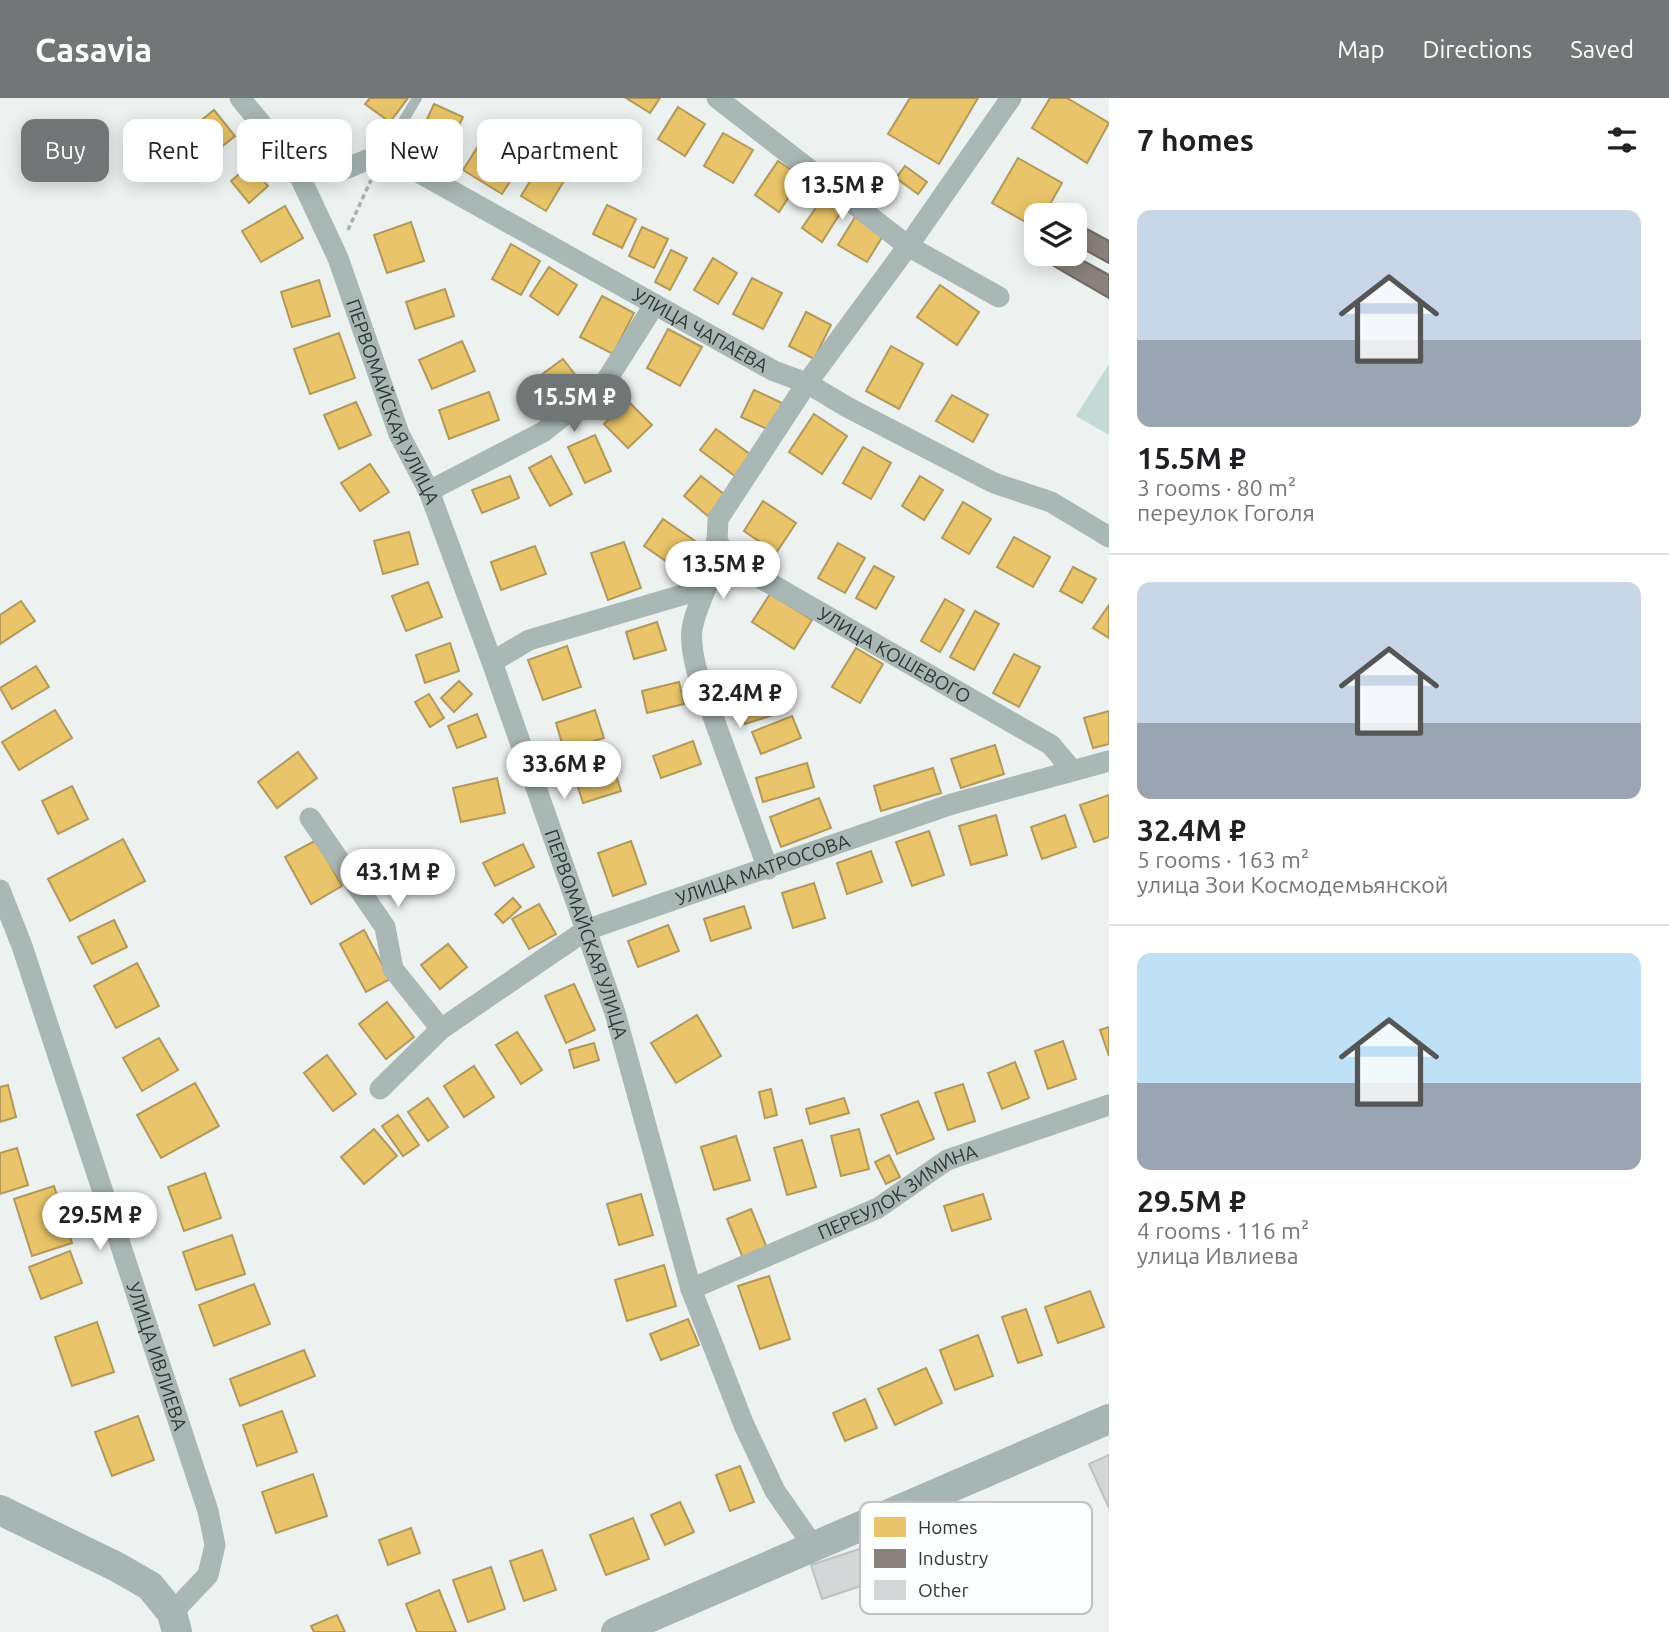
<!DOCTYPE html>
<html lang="en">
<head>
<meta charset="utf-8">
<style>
  body { margin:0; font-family:Ubuntu,sans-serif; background:#f2f2f2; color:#202124; height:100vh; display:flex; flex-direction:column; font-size:26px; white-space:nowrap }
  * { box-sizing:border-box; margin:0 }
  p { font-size:23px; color:#757577 }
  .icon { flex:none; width:38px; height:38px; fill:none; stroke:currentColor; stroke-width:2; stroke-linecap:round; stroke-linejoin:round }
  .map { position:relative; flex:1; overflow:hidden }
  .drawer { display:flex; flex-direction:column; background:#fff; width:560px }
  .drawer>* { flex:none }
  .hud { position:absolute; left:21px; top:21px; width:665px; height:63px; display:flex; gap:14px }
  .fabs { position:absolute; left:1024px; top:105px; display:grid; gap:14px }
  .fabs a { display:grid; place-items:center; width:63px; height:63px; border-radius:14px; background:#fff; box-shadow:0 4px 18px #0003; font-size:35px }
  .price { position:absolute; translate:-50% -60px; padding:0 16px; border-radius:24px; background:#fff; color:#222; font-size:23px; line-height:46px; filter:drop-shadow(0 2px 4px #0008) }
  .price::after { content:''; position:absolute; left:50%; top:42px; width:21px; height:16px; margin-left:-10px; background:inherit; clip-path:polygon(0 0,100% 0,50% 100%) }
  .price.current { background:#737676; color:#fff }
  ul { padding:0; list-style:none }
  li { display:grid; align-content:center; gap:14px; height:371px; padding:0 28px }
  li+li { border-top:2px solid #e0e0e0 }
  li span { display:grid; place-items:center; height:217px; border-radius:14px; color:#555 }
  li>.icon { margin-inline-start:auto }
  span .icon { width:126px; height:126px; fill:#fffc; stroke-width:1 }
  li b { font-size:30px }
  h2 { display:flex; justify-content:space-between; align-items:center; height:84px; padding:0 28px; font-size:30px }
  .chip { padding:0 24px; border-radius:14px; background:#fff; box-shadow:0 4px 18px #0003; font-size:24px; line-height:63px }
  .chip.current { background:#737676; color:#fff }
  header { display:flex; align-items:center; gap:42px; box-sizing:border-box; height:98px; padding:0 35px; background:#737676; color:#fff }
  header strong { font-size:33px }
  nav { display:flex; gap:38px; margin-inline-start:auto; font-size:24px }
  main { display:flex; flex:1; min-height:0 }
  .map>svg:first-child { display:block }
  .green { fill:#c3dad7 }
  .homes { fill:#e9c46a; stroke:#b2995a; stroke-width:2 }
  .industry { fill:#8a817c; stroke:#706a66; stroke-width:2 }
  .building { fill:#d4d7d7; stroke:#bec1c0; stroke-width:2 }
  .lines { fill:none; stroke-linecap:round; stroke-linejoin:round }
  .path { stroke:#a9b2b1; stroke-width:3.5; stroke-dasharray:5 3.5; stroke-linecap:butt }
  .lane { stroke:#a9b7b5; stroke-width:10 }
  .street { stroke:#a9b7b5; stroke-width:21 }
  .secondary { stroke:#a7b5b4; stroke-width:30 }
  .labels { text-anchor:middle; stroke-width:7; stroke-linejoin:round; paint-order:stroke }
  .street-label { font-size:19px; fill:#323434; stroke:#fbfffe }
  .key { fill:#fbfffe; stroke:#bfc2c1; stroke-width:2 }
  .key-label { font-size:19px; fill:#323434 }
</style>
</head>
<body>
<header>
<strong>Casavia</strong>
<nav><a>Map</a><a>Directions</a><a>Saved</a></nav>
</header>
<main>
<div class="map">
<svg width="1109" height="1534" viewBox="0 0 1109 1534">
  <rect width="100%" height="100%" fill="#edf1f0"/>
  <path class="green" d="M 1109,266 L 1109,337 L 1076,318 Z"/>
  <g class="homes">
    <path d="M 370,0 L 408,0 L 390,24 L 365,6 Z"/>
    <path d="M 626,0 L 660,0 L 650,15 Z"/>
    <path d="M 910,0 L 978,0 L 939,66 L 888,36 Z"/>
    <path d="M 1050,0 L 1067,0 L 1109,25 L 1087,65 L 1032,30 Z"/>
    <path d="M 434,6 L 463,19 L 444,61 L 415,47 Z"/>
    <path d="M 678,9 L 705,26 L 685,58 L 658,41 Z"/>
    <path d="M 214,12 L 235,38 L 208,60 L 187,34 Z"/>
    <path d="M 487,34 L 526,59 L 502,96 L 463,72 Z"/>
    <path d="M 723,35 L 753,52 L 733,85 L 704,68 Z"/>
    <path d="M 1018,60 L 1062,85 L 1044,117 L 1036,117 L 1036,130 L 992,105 Z"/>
    <path d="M 543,62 L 568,76 L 546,113 L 521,98 Z"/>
    <path d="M 778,63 L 802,79 L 779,114 L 755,97 Z"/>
    <path d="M 250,67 L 268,88 L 249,105 L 231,83 Z"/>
    <path d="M 905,68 L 927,84 L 918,96 L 896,80 Z"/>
    <path d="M 822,101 L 841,114 L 822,144 L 802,130 Z"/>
    <path d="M 607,107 L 636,121 L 622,150 L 593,136 Z"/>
    <path d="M 285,108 L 303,140 L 261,164 L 242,133 Z"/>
    <path d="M 855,119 L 884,136 L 867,164 L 838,147 Z"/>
    <path d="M 411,124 L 424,163 L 387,175 L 374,137 Z"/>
    <path d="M 642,129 L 668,141 L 654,170 L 629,158 Z"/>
    <path d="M 511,146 L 540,163 L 521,197 L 492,181 Z"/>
    <path d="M 671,152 L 687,160 L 670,192 L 655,184 Z"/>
    <path d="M 713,160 L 737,175 L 718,206 L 694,192 Z"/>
    <path d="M 549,169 L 577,187 L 558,217 L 530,198 Z"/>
    <path d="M 752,180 L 782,195 L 763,231 L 733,216 Z"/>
    <path d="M 319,182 L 330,218 L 292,229 L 281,194 Z"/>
    <path d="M 940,187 L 979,214 L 957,247 L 917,219 Z"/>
    <path d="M 445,191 L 454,218 L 415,231 L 406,204 Z"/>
    <path d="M 602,198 L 634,215 L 613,256 L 580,239 Z"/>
    <path d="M 806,214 L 831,227 L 814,261 L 789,248 Z"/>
    <path d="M 668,231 L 702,249 L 680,288 L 647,270 Z"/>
    <path d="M 339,235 L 355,280 L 310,296 L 294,251 Z"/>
    <path d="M 462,243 L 475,273 L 432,291 L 419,262 Z"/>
    <path d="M 891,248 L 923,266 L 899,311 L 866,293 Z"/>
    <path d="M 563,261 L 583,287 L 558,307 L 537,280 Z"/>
    <path d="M 754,292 L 782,305 L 769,332 L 741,319 Z"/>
    <path d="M 489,294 L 499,322 L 449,341 L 439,312 Z"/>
    <path d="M 952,297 L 988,317 L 973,344 L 936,323 Z"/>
    <path d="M 628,303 L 652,327 L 628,350 L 604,326 Z"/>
    <path d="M 356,304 L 371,337 L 339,351 L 324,317 Z"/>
    <path d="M 814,316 L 847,338 L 822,376 L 789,354 Z"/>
    <path d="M 716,331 L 751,357 L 735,378 L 700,352 Z"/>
    <path d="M 595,337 L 611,373 L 585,385 L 568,349 Z"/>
    <path d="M 863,349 L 891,365 L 871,401 L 843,385 Z"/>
    <path d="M 551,358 L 572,396 L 550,408 L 529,370 Z"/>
    <path d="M 370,366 L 389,394 L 360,413 L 341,385 Z"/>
    <path d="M 510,378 L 519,400 L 482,415 L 472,392 Z"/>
    <path d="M 701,378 L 725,397 L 708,418 L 684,398 Z"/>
    <path d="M 920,378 L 943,392 L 924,422 L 902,408 Z"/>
    <path d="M 763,403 L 796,425 L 776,455 L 744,433 Z"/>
    <path d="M 963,404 L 991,421 L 969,456 L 942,440 Z"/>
    <path d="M 663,421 L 695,443 L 676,470 L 644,448 Z"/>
    <path d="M 409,434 L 418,466 L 383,476 L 374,443 Z"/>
    <path d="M 1014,439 L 1050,459 L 1033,489 L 997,469 Z"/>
    <path d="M 624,444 L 641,490 L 608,502 L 591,455 Z"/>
    <path d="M 838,445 L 865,460 L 845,495 L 818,480 Z"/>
    <path d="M 535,448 L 546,476 L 501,492 L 491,464 Z"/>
    <path d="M 874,468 L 894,479 L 876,511 L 856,500 Z"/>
    <path d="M 1073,469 L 1096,481 L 1082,505 L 1060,493 Z"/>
    <path d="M 428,484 L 442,519 L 406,533 L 392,498 Z"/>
    <path d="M 770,496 L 812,522 L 794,551 L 752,524 Z"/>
    <path d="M 945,501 L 964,512 L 940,554 L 921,543 Z"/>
    <path d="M 21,503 L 35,523 L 0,546 L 0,517 Z"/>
    <path d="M 1109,507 L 1109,540 L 1093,530 Z"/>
    <path d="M 975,513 L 999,526 L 974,572 L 950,559 Z"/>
    <path d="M 657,524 L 666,552 L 634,561 L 626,534 Z"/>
    <path d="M 450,545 L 459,573 L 425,585 L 416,557 Z"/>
    <path d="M 567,548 L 581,589 L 543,602 L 528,562 Z"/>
    <path d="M 856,550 L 883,566 L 860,605 L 832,589 Z"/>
    <path d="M 1014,556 L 1040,569 L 1019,609 L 993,595 Z"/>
    <path d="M 36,568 L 49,589 L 12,611 L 0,590 Z"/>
    <path d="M 459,583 L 472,596 L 454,614 L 441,600 Z"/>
    <path d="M 679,584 L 684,606 L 647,615 L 642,593 Z"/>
    <path d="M 777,588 L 785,613 L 745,626 L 737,599 Z"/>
    <path d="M 429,596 L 444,620 L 430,629 L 415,604 Z"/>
    <path d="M 55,612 L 72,640 L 19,672 L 2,644 Z"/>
    <path d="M 595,612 L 604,640 L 564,652 L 556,625 Z"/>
    <path d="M 1109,613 L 1109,646 L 1093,650 L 1084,620 Z"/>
    <path d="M 477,616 L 486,639 L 457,650 L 448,628 Z"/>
    <path d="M 792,618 L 801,640 L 761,656 L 752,634 Z"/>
    <path d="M 693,643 L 701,666 L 661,680 L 653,658 Z"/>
    <path d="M 995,647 L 1004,676 L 961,690 L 951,661 Z"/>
    <path d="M 298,654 L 317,680 L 277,710 L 258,684 Z"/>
    <path d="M 611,661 L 621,693 L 583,705 L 573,673 Z"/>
    <path d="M 807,665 L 814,689 L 763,704 L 756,680 Z"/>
    <path d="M 933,670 L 941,695 L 881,713 L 874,688 Z"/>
    <path d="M 497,680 L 505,715 L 461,724 L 453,690 Z"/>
    <path d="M 72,688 L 88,721 L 58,736 L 42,703 Z"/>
    <path d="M 1109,697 L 1109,739 L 1094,744 L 1080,707 Z"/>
    <path d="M 819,700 L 831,730 L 781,749 L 770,719 Z"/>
    <path d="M 996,717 L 1007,757 L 971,767 L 959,728 Z"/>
    <path d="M 1065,717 L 1076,749 L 1042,761 L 1031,729 Z"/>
    <path d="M 929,733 L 944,777 L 912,788 L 896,744 Z"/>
    <path d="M 123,741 L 145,783 L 70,823 L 48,781 Z"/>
    <path d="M 316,742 L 342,788 L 311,806 L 285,759 Z"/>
    <path d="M 631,743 L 646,786 L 613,798 L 598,755 Z"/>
    <path d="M 523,746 L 534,769 L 495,788 L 483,765 Z"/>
    <path d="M 871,753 L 882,784 L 847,796 L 837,765 Z"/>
    <path d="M 814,785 L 825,820 L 793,830 L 782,795 Z"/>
    <path d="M 513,800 L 521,809 L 503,825 L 495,816 Z"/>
    <path d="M 539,806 L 556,836 L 529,851 L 512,821 Z"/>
    <path d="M 744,808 L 751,830 L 711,843 L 704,821 Z"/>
    <path d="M 114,822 L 127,849 L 92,866 L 78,839 Z"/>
    <path d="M 668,827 L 679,853 L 638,869 L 628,843 Z"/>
    <path d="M 364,832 L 390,881 L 366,894 L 340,846 Z"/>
    <path d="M 448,846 L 467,869 L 440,891 L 421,867 Z"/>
    <path d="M 137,865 L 159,908 L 116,930 L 94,888 Z"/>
    <path d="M 574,886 L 595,932 L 566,945 L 545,898 Z"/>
    <path d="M 387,904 L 414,939 L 386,961 L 359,926 Z"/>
    <path d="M 697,917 L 721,958 L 676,985 L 651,945 Z"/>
    <path d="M 1109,929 L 1109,958 L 1100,932 Z"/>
    <path d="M 517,934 L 542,972 L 521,986 L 496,947 Z"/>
    <path d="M 159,940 L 178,972 L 142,993 L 123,960 Z"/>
    <path d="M 1063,943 L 1076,981 L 1048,991 L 1035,953 Z"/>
    <path d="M 594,945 L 599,962 L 574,970 L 569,952 Z"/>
    <path d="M 327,957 L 356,996 L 333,1013 L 304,975 Z"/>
    <path d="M 1015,964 L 1029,1000 L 1002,1011 L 988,975 Z"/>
    <path d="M 474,968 L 494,999 L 464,1019 L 444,988 Z"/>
    <path d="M 195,985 L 219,1028 L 161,1060 L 137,1017 Z"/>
    <path d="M 963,986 L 975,1023 L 948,1032 L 935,995 Z"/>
    <path d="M 8,987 L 16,1019 L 0,1024 L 0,989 Z"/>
    <path d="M 771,991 L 777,1017 L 765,1020 L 759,994 Z"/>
    <path d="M 428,1000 L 448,1029 L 428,1043 L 408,1014 Z"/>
    <path d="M 844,1000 L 849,1015 L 810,1026 L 806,1011 Z"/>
    <path d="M 918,1003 L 934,1041 L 897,1056 L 881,1017 Z"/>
    <path d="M 398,1017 L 419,1047 L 403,1058 L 382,1028 Z"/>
    <path d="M 374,1031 L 397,1058 L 364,1086 L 341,1059 Z"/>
    <path d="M 859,1031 L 869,1071 L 841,1078 L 831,1038 Z"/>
    <path d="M 736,1038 L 750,1082 L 714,1092 L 701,1049 Z"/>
    <path d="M 802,1042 L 816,1089 L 787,1097 L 774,1050 Z"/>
    <path d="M 17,1050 L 28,1087 L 0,1096 L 0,1055 Z"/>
    <path d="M 889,1057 L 900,1079 L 886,1086 L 875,1064 Z"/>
    <path d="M 205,1075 L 221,1120 L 184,1133 L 168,1089 Z"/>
    <path d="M 54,1088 L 72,1145 L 32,1158 L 14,1101 Z"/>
    <path d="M 641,1096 L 653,1137 L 619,1147 L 607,1106 Z"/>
    <path d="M 983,1096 L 991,1121 L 952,1133 L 944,1108 Z"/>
    <path d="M 751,1111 L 767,1150 L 743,1160 L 727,1121 Z"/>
    <path d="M 232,1137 L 245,1176 L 196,1192 L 183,1154 Z"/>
    <path d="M 70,1153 L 82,1185 L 41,1201 L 29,1169 Z"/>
    <path d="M 664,1167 L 676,1208 L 627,1223 L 615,1182 Z"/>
    <path d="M 769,1178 L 790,1241 L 760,1251 L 738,1188 Z"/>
    <path d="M 254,1186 L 270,1226 L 214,1248 L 199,1207 Z"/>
    <path d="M 1090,1193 L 1104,1229 L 1058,1245 L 1045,1209 Z"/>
    <path d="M 1026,1211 L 1042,1257 L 1018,1265 L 1002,1219 Z"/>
    <path d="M 688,1221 L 699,1247 L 661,1262 L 650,1236 Z"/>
    <path d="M 97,1224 L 114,1274 L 72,1288 L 55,1239 Z"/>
    <path d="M 978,1237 L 993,1278 L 955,1292 L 940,1252 Z"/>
    <path d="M 304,1252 L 315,1278 L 240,1308 L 230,1281 Z"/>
    <path d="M 926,1270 L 942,1305 L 895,1327 L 878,1291 Z"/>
    <path d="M 865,1301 L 877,1330 L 845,1343 L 833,1315 Z"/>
    <path d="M 282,1313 L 297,1354 L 257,1368 L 243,1327 Z"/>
    <path d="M 138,1318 L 154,1362 L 112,1378 L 95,1334 Z"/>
    <path d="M 740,1368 L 754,1404 L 730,1413 L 716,1377 Z"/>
    <path d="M 313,1376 L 327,1418 L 276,1435 L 262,1394 Z"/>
    <path d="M 680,1404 L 694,1434 L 665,1447 L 651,1417 Z"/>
    <path d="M 633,1420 L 649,1461 L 606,1477 L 590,1437 Z"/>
    <path d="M 411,1430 L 420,1455 L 388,1467 L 379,1442 Z"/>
    <path d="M 542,1452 L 556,1492 L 524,1503 L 510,1463 Z"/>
    <path d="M 491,1469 L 505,1511 L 468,1524 L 453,1482 Z"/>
    <path d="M 439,1492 L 456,1534 L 417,1534 L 406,1506 Z"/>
    <path d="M 337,1517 L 345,1534 L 314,1534 L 311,1528 Z"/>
  </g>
  <g class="industry">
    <path d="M 1074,124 L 1109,143 L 1109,165 L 1074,146 Z"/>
    <path d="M 1049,156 L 1071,156 L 1109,177 L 1109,200 L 1045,163 Z"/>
  </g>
  <g class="building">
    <path d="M 1109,1357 L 1109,1410 L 1089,1366 Z"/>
    <path d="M 859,1451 L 870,1485 L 822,1501 L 811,1467 Z"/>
  </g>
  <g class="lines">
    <path class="path" d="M 348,132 L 371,82"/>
    <g class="lane">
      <path d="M 384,55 L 417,0"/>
      <path d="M 709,489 L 743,470"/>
    </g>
    <g class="street">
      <path id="s1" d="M 240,0 L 293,64 L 338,160 L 399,336 L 429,393 L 492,564 L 586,832 L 615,915 L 691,1191 L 744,1327 L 775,1393 L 814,1449"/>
      <path d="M 717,0 L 908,148 L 999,199"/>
      <path id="s2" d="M 293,64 L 325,73 L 345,71 L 384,55 L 774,273 L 807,285 L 847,309 L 994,385 L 1051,404 L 1109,439"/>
      <path d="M 429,393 L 543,334 L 606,283 L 655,206"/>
      <path id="s3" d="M 716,444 L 743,470 L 1051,647 L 1072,672"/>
      <path d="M 706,490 C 690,528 687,537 698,577 L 768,771"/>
      <path d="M 492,564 L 529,542 L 706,490 L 716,466 L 718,421 L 807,285 L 908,148 L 1011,0"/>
      <path d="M 310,720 L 385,829 L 393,871 L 441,931"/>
      <path id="s4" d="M 0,792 L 22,848 L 208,1413 L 215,1447 L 208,1477 L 172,1515"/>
      <path id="s5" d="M 380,991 L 441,931 L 586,832 L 952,706 L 1109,663"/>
      <path id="s6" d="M 691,1191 L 878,1110 L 947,1062 L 1109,1007"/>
    </g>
    <g class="secondary">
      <path d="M 0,1412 L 117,1469 L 150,1488 L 172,1515 L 177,1534"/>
      <path d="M 616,1534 L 1109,1321"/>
    </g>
  </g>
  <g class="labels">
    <g class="street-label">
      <text dy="7" stroke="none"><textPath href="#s2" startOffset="458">УЛИЦА ЧАПАЕВА</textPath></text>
      <text dy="7" stroke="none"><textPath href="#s1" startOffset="343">ПЕРВОМАЙСКАЯ УЛИЦА</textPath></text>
      <text dy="7" stroke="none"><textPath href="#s3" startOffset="212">УЛИЦА КОШЕВОГО</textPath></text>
      <text dy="7" stroke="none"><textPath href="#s5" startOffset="448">УЛИЦА МАТРОСОВА</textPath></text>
      <text dy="7" stroke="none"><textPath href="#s1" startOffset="910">ПЕРВОМАЙСКАЯ УЛИЦА</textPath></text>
      <text dy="7" stroke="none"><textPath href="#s6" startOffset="229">ПЕРЕУЛОК ЗИМИНА</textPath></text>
      <text dy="7" stroke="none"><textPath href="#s4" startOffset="492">УЛИЦА ИВЛИЕВА</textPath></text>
    </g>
  </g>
  <rect x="860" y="1404" width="232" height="112" rx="10" class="key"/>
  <rect x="874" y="1419" width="32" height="20" fill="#e9c46a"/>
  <rect x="874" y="1451" width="32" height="19" fill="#8a817c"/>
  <rect x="874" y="1482" width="32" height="20" fill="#d4d7d7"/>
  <g class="key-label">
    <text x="918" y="1436">Homes</text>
    <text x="918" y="1467">Industry</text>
    <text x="918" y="1499">Other</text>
  </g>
</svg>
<div class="fabs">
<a><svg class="icon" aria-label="layers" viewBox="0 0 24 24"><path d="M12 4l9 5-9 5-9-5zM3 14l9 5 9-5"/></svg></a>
</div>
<b class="price" style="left:842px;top:124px">13.5M ₽</b>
<b class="price current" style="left:574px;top:336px">15.5M ₽</b>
<b class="price" style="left:723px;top:503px">13.5M ₽</b>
<b class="price" style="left:740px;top:632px">32.4M ₽</b>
<b class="price" style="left:564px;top:703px">33.6M ₽</b>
<b class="price" style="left:398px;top:811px">43.1M ₽</b>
<b class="price" style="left:100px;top:1154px">29.5M ₽</b>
<div class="hud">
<a class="chip current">Buy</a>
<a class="chip">Rent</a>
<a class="chip">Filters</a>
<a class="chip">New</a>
<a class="chip">Apartment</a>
</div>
</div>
<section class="drawer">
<h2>7 homes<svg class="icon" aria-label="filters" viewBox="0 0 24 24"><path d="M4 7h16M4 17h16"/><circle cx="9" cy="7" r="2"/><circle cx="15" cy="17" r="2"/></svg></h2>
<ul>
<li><span style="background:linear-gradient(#c9d6e8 60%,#9aa5b1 0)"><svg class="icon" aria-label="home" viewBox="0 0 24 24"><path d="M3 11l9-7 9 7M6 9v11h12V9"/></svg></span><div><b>15.5M ₽</b><p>3 rooms · 80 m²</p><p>переулок Гоголя</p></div></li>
<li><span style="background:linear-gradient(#c9d6e8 65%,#9aa5b1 0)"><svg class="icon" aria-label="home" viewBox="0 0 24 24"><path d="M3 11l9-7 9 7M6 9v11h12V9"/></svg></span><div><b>32.4M ₽</b><p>5 rooms · 163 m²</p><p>улица Зои Космодемьянской</p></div></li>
<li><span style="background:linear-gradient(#bfe0f5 60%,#9aa5b1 0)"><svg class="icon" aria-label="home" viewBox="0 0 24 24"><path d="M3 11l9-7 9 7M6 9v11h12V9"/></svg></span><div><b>29.5M ₽</b><p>4 rooms · 116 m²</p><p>улица Ивлиева</p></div></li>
</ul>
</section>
</main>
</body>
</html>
